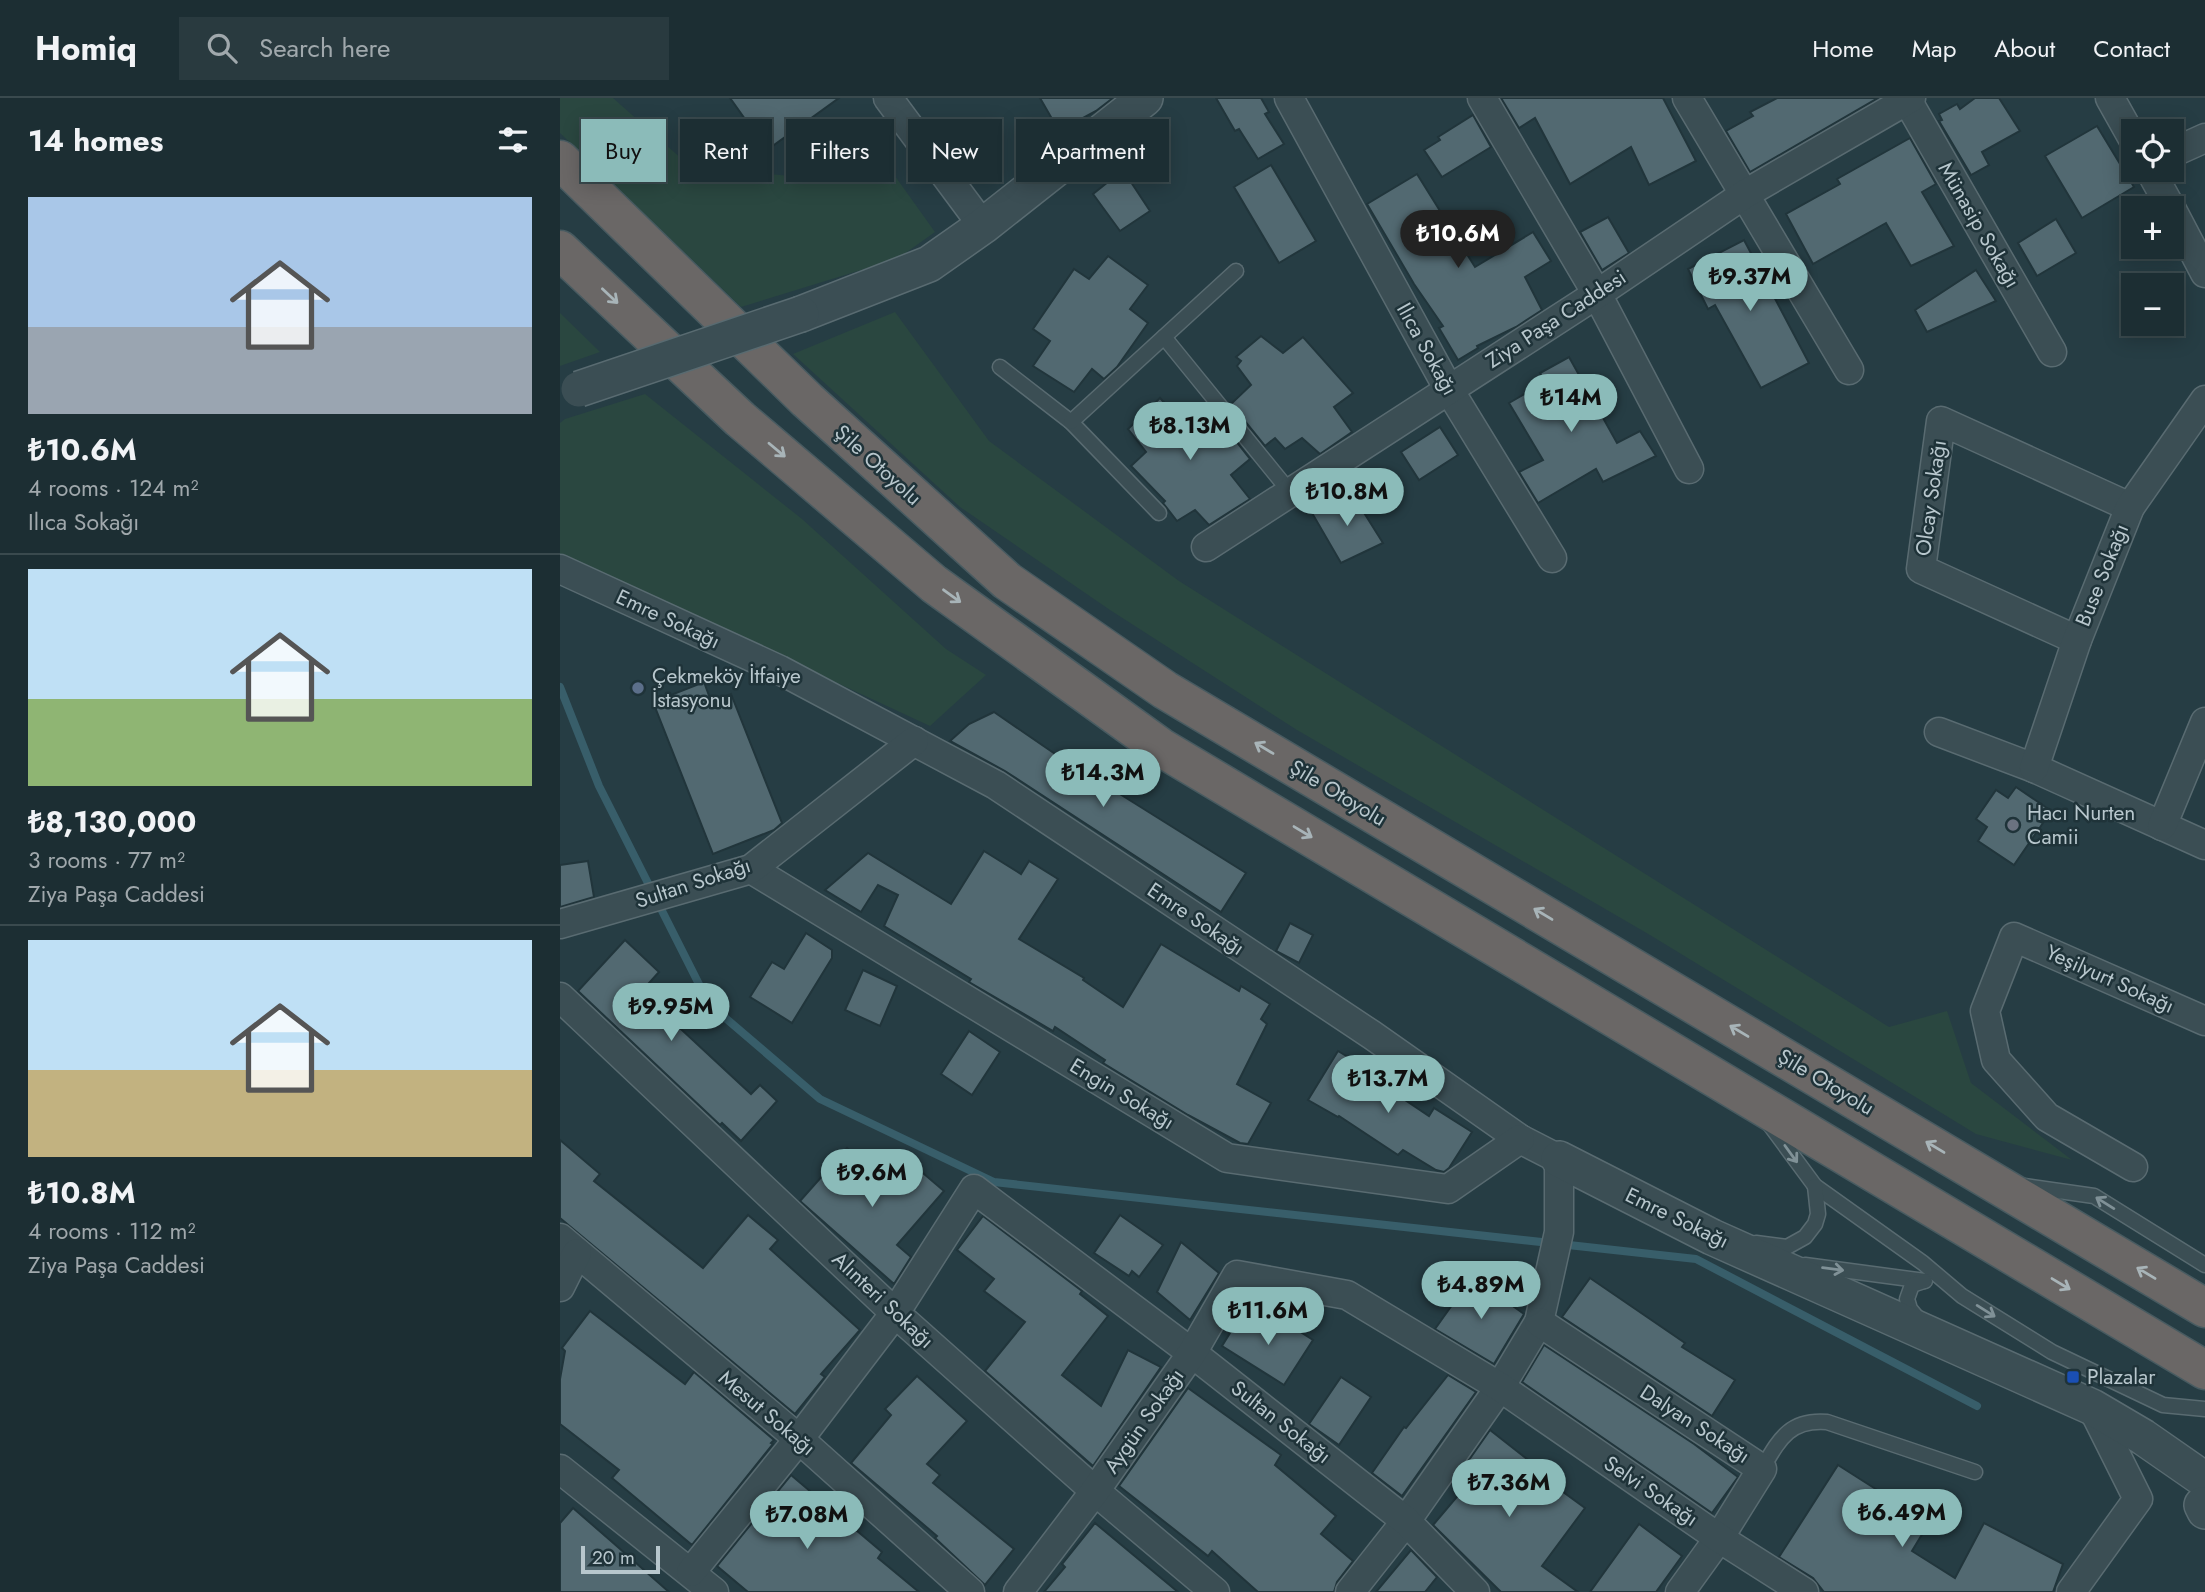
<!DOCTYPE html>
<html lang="en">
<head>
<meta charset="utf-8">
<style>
  body { margin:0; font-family:Jost,sans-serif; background:#293a3f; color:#f1f3f6; height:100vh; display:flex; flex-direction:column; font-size:26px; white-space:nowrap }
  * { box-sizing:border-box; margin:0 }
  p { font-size:23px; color:#a0a8ac }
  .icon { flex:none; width:38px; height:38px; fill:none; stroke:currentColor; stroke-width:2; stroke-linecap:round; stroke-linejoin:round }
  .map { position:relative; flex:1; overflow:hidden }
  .drawer { display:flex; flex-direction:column; background:#1c2e33; width:560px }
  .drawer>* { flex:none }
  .hud { position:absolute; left:21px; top:21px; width:665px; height:63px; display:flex; gap:14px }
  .buttons { position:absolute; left:1561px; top:21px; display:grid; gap:14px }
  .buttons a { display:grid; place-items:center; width:63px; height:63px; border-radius:0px; background:#1c2e33; box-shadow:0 4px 18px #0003,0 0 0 2px #3a4a4e; font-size:35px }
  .scale { position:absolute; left:21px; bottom:18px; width:79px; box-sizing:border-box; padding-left:7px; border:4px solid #b8c7cd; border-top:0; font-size:19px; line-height:24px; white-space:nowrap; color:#b8c7cd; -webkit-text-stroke:5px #1f3339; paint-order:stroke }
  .price { position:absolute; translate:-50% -60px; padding:0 16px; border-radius:24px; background:#8bbbb9; color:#111; font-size:23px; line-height:46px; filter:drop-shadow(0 2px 4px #0008) }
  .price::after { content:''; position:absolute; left:50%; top:42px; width:21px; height:16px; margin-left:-10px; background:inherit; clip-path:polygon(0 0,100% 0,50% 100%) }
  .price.on { background:#222; color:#fff }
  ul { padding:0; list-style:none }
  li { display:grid; align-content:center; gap:14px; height:371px; padding:0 28px }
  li+li { border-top:2px solid #3a4a4e }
  li span { display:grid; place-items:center; height:217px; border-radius:0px; color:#555 }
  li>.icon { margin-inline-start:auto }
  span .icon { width:126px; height:126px; fill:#fffc; stroke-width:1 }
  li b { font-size:30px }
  h2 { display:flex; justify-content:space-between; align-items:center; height:84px; padding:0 28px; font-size:30px }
  .tag { padding:0 24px; border-radius:0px; background:#1c2e33; box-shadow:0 4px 18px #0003,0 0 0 2px #3a4a4e; font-size:24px; line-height:63px }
  .tag.on { background:#8bbbb9; color:#111 }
  header { display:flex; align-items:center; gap:42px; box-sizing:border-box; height:98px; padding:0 35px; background:#1c2e33; border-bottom:2px solid #3a4a4e }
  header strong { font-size:33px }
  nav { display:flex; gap:38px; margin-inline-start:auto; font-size:24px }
  .search { width:490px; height:63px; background:#293a3f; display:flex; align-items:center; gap:18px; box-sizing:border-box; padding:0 24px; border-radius:0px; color:#a0a8ac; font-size:26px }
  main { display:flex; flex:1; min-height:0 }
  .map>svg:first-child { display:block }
  .green { fill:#2a4740 }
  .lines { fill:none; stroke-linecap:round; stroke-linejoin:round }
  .stream { stroke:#385e6a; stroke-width:8 }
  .building { fill:#526971; stroke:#21353b; stroke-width:2 }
  .service-casing { stroke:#596b71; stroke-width:17 }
  .minor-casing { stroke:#596b71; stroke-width:31 }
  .tertiary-casing { stroke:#596b71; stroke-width:38 }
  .trunk-casing { stroke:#485b61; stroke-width:41 }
  .service { stroke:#3b4e54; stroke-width:14 }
  .minor { stroke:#3b4e54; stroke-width:28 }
  .tertiary { stroke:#3b4e54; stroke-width:35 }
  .trunk { stroke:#6a6766; stroke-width:38 }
  .tertiary-bridge-casing { stroke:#596b71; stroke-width:38; stroke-linecap:butt }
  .tertiary-bridge { stroke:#3b4e54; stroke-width:35 }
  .oneway { stroke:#a8b4b8 }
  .oneway2 { stroke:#809197 }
  .service-dot { fill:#5c6f8a; stroke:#1f3339; stroke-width:2.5 }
  .worship-dot { fill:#6b7280; stroke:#1f3339; stroke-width:2.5 }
  .transit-dot { fill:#1a4fb4; stroke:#1f3339; stroke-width:2.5 }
  .labels { text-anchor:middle; stroke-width:5; stroke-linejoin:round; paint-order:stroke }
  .street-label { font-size:21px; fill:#b8c7cd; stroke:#1f3339 }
  .poi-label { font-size:21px; fill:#b8c7cd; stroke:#1f3339; text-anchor:start }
</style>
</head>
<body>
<header>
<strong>Homiq</strong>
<div class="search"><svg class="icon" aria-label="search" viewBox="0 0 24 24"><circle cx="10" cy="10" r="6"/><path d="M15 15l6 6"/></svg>Search here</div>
<nav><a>Home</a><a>Map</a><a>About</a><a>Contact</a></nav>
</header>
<main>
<section class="drawer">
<h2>14 homes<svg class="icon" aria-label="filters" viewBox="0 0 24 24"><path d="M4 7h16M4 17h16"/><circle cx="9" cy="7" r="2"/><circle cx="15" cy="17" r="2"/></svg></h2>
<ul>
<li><span style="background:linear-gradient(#a9c7e8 60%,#9aa5b1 0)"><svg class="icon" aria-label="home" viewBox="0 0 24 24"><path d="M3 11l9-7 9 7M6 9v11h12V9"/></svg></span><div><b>₺10.6M</b><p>4 rooms · 124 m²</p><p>Ilıca Sokağı</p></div></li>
<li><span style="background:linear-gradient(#bfe0f5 60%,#8fb573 0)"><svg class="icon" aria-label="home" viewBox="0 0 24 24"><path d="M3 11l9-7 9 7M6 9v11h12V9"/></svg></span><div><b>₺8,130,000</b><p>3 rooms · 77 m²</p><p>Ziya Paşa Caddesi</p></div></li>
<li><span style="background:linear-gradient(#bfe0f5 60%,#c2b280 0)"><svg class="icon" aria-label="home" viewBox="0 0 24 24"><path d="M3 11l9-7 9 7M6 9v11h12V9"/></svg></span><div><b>₺10.8M</b><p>4 rooms · 112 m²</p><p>Ziya Paşa Caddesi</p></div></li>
</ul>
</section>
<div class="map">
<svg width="1645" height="1494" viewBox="0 0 1645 1494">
  <rect width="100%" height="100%" fill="#263d44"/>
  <g class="green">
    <path d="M 0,0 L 53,0 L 132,70 L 232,78 L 302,32 L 375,134 L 337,161 L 181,209 L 0,35 Z"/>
    <path d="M 335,214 L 429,343 L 619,483 L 1329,929 L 1387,913 L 1411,985 L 1512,1062 L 1416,1036 L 1090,837 L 737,632 L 550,512 L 400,409 L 233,256 Z"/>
    <path d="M 0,215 L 40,254 L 0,268 Z"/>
    <path d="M 85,296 L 242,421 L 386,551 L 426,577 L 370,628 L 0,456 L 0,325 L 5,321 Z"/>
  </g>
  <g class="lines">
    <path class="stream" d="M 0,589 L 39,688 L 149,906 L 260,1001 L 434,1084 L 1136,1161 L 1417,1308"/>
  </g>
  <g class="building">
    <path d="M 170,0 L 279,0 L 207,52 Z"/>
    <path d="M 480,0 L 553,0 L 536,13 L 499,33 Z"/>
    <path d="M 656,0 L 701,0 L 709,14 L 705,16 L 724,46 L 698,61 L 679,31 L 675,33 Z"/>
    <path d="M 941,0 L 1103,0 L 1136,63 L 1089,87 L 1071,49 L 1010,86 L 975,20 L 959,30 Z"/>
    <path d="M 1217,0 L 1318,0 L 1190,74 L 1166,33 L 1193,18 L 1190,14 Z"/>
    <path d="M 1415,0 L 1439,0 L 1460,33 L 1422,54 L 1429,67 L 1411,77 L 1379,23 L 1382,22 L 1379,16 L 1397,6 L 1400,11 Z"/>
    <path d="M 913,17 L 931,49 L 882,79 L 864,52 L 880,42 L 878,39 Z"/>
    <path d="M 1537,28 L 1574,89 L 1522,120 L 1485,58 Z"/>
    <path d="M 1350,40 L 1376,86 L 1362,94 L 1394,148 L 1351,168 L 1326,125 L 1253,166 L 1226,116 L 1280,86 L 1277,81 Z"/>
    <path d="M 711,67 L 756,143 L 719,165 L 674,89 Z"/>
    <path d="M 563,72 L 590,113 L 560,133 L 533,96 Z"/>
    <path d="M 857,76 L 915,169 L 973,134 L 991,163 L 965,179 L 982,212 L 956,229 L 917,248 L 918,250 L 898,262 L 879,230 L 883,228 L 854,186 L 807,106 Z"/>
    <path d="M 1048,119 L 1069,155 L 1042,172 L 1020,134 Z"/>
    <path d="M 1496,121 L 1516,155 L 1477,178 L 1458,145 Z"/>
    <path d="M 1184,142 L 1249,265 L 1201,290 L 1155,207 L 1148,211 L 1128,171 Z"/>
    <path d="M 548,158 L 588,187 L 570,211 L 588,225 L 557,269 L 544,281 L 532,271 L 514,294 L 473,268 L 490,243 L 473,231 L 514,171 L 529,181 Z"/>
    <path d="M 1416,172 L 1436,203 L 1367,234 L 1355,212 Z"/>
    <path d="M 701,238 L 723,255 L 743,239 L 793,295 L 774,309 L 792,334 L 760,356 L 742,340 L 725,351 L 715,340 L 705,348 L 671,306 L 691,287 L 677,268 L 681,263 L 676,259 Z"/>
    <path d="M 1009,259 L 1057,345 L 1080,333 L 1096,358 L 1043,384 L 1036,371 L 978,405 L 959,374 L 983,362 L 949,305 L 985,284 L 980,275 Z"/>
    <path d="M 600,300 L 621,323 L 637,309 L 651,324 L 657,319 L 690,361 L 671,377 L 690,401 L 649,427 L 635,412 L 617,423 L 603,405 L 605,403 L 571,368 L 586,354 L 568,331 Z"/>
    <path d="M 880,329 L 898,357 L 859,382 L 841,354 Z"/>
    <path d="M 791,394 L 823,445 L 781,465 L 752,415 Z"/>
    <path d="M 144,584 L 151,603 L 171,596 L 222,725 L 214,732 L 153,756 L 93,604 Z"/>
    <path d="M 434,614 L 520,673 L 523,667 L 558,687 L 555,693 L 686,775 L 661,814 L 445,673 L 390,643 L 409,626 Z"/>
    <path d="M 1456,689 L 1487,710 L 1479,723 L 1483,725 L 1454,767 L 1418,743 L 1427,729 L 1416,721 L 1436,692 L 1448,700 Z"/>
    <path d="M 424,753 L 461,776 L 469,763 L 498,781 L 459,841 L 524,880 L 523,882 L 563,909 L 601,846 L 679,893 L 681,888 L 710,906 L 701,921 L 707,926 L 677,986 L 711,1005 L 688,1046 L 680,1045 L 628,1017 L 543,965 L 545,962 L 495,929 L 493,933 L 409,884 L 411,881 L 324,828 L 338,797 L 318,787 L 301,814 L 265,792 L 308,755 L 391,806 Z"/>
    <path d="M 28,763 L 34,799 L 0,809 L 0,767 Z"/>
    <path d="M 730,825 L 753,837 L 739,865 L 716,853 Z"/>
    <path d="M 246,835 L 272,852 L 272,860 L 232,925 L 190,899 L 212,864 L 224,871 Z"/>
    <path d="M 65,842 L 99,874 L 81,894 L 191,996 L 200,987 L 217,1003 L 181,1043 L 162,1025 L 160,1027 L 18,893 Z"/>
    <path d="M 303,872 L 337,888 L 320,928 L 285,912 Z"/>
    <path d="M 409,933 L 440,954 L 412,997 L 381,976 Z"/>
    <path d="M 778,953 L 808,971 L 805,975 L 869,1018 L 874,1010 L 912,1034 L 889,1070 L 884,1074 L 876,1072 L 843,1052 L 838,1057 L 779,1018 L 778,1019 L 748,1002 Z"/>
    <path d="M 0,1042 L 40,1076 L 34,1083 L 143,1170 L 188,1117 L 218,1142 L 210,1151 L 300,1232 L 261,1276 L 265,1279 L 235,1316 L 0,1120 Z"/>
    <path d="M 287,1050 L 330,1087 L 350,1064 L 384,1093 L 337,1147 L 351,1159 L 334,1186 L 240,1103 Z"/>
    <path d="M 560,1117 L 603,1147 L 579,1179 L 572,1173 L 569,1178 L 534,1155 Z"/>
    <path d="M 423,1118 L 522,1193 L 520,1196 L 548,1218 L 502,1277 L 541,1308 L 568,1252 L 601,1269 L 533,1368 L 425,1273 L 465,1224 L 424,1193 L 434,1181 L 397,1152 Z"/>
    <path d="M 621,1144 L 659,1175 L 630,1222 L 597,1194 Z"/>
    <path d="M 912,1179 L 964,1216 L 934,1266 L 875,1231 Z"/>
    <path d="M 1030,1180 L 1125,1245 L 1122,1249 L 1175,1282 L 1152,1318 L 1002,1219 Z"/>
    <path d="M 30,1213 L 125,1286 L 134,1274 L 214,1342 L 211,1345 L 213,1346 L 132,1447 L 52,1380 L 59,1372 L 0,1326 L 0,1281 L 5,1253 L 2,1250 Z"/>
    <path d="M 683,1214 L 713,1234 L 720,1221 L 753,1242 L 724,1287 L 662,1248 Z"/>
    <path d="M 984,1247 L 1134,1346 L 1178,1379 L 1152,1415 L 962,1284 Z"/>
    <path d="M 888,1277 L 916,1294 L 842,1398 L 812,1375 L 844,1329 L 846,1330 Z"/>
    <path d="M 357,1278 L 407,1323 L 367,1366 L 380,1377 L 373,1385 L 454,1451 L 425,1487 L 375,1440 L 377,1438 L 291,1365 L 331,1317 L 325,1311 Z"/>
    <path d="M 781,1279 L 811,1299 L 779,1347 L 749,1326 Z"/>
    <path d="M 628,1290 L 721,1357 L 715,1367 L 776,1418 L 761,1436 L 793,1463 L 777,1484 L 774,1494 L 698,1494 L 652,1453 L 648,1458 L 559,1388 Z"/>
    <path d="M 930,1332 L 976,1368 L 973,1372 L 1025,1410 L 982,1468 L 1018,1494 L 941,1494 L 873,1427 L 907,1387 L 897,1379 Z"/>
    <path d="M 1278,1367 L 1369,1425 L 1352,1453 L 1395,1480 L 1424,1425 L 1503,1466 L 1493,1494 L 1264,1494 L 1253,1480 L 1219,1459 Z"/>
    <path d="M 231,1377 L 322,1454 L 318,1460 L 359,1494 L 188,1494 L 157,1468 Z"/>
    <path d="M 13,1410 L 51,1443 L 109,1494 L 0,1494 L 0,1425 Z"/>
    <path d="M 535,1425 L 618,1494 L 484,1494 L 505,1469 L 502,1466 Z"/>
    <path d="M 1079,1426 L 1122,1458 L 1096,1494 L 1030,1494 Z"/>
    <path d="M 851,1452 L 877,1479 L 865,1494 L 816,1494 Z"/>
  </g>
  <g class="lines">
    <g class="service-casing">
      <g id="service">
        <path d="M 604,239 L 730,394"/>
        <path d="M 440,269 L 511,324 L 599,415"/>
        <path d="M 511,324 L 676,173"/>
        <path d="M 1210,1027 L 1255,1088 L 1363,1165 L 1402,1198 L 1492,1254 L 1603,1307 L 1645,1311"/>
        <path d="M 1464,1088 L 1534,1098 L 1645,1167"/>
        <path d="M 1196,1145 L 1227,1149 L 1245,1139 L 1255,1126 L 1258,1116 L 1255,1088"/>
        <path d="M 1245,1167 L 1365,1183"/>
        <path d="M 1359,1222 L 1350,1211 L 1347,1201 L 1352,1187 L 1364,1183"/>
        <path d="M 1202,1371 C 1219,1342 1229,1321 1267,1324 L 1415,1374"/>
      </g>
    </g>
    <g class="minor-casing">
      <g id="minor">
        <path d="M 328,0 L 423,128"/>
        <path d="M 729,0 L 888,290 L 992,460"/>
        <path d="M 922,0 L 1037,196 L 1129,371"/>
        <path d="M 1127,0 L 1289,272"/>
        <path d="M 1346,0 L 1492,254"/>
        <path d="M 1550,0 L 1573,41"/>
        <path d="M 1612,55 L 1645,40"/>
        <path d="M 1590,72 L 1611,110"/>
        <path d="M 1612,112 L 1645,175"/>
        <path d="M 646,449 L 1037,196 L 1185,96 L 1351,0"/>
        <path d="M 0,471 L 220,572 L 436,687 L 812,937 L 960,1041 L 999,1061 L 999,1134 L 979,1224 L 940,1289 L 846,1423 L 790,1494"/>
        <path d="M 1517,542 L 1361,471 L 1381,323 L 1570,409"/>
        <path d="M 1379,634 L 1474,670 L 1645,747"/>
        <path d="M 1474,670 L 1517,542 L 1570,409 L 1645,302"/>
        <path d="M 1602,728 L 1645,624"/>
        <path d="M 191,771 L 667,1060 L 888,1091 L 960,1041"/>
        <path d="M 0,826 L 191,771 L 354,643"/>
        <path d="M 0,899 L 335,1215 L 535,1393 L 655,1494"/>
        <path d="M 1573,1069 L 1487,1019 L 1436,962 L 1425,913 L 1454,839 L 1645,923"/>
        <path d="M 0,1140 L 239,1341 L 410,1494"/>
        <path d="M 0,1189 L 17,1155"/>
        <path d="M 979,1224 L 1202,1371 L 1159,1440 L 1120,1494"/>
        <path d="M 0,1371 L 154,1494"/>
        <path d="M 131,1474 L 239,1341 L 335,1215 L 414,1091 L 632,1255 L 846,1423 L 915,1494"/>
        <path d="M 458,1494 L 535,1393 L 632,1255 L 677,1177 L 787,1197 L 940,1289 L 1159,1440 L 1244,1494"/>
        <path d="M 1511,1494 L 1578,1401 L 1532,1309"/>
      </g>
    </g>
    <g class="tertiary-casing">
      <g id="tertiary">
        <path d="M 241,216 L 369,166 L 423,128 L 585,0"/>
        <path d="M 999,1061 L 1152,1139 L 1532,1309 L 1583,1339 L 1645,1382"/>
        <path d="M 1642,1407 L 1645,1413"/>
      </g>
    </g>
    <g class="trunk-casing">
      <g id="trunk">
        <path d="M 0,62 L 247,302 L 447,483 L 605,592 L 1645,1210"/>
        <path d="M 0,152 L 180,321 L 374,486 L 600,649 L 1645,1272"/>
      </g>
    </g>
    <use href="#service" class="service"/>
    <use href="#minor" class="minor"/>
    <use href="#tertiary" class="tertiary"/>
    <use href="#trunk" class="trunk"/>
    <g class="tertiary-bridge-casing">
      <path id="tertiary-bridge" d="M 19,291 L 241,216"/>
    </g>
    <use href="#tertiary-bridge" class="tertiary-bridge"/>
  </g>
  <defs><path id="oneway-shaft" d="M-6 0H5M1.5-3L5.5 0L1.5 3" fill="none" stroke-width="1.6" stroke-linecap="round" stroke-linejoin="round" transform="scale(1.75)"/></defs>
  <g class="oneway">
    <use href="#oneway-shaft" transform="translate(50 198) rotate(43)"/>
    <use href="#oneway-shaft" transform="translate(217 352) rotate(40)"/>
    <use href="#oneway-shaft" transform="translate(392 498) rotate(36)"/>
    <use href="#oneway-shaft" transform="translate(704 650) rotate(-149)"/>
    <use href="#oneway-shaft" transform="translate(743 734) rotate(31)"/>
    <use href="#oneway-shaft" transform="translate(983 816) rotate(-149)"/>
    <use href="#oneway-shaft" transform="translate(1179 933) rotate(-149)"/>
    <use href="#oneway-shaft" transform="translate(1375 1049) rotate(-149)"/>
    <use href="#oneway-shaft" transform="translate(1586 1175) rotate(-149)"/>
    <use href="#oneway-shaft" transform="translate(1501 1186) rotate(31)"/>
  </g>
  <g class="oneway2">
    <use href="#oneway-shaft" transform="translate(1231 1056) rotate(54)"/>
    <use href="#oneway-shaft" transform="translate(1545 1105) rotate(-148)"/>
    <use href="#oneway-shaft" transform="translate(1273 1171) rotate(7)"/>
    <use href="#oneway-shaft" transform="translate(1426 1213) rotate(32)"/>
  </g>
  <circle class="service-dot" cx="78" cy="590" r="7"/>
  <circle class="worship-dot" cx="1453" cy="727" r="7"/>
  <rect class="transit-dot" x="1506" y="1272" width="14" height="14" rx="3.5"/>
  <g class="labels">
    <g class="street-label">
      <text transform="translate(1419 127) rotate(60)" y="7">Münasip Sokağı</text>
      <text transform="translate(996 221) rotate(-33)" y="7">Ziya Paşa Caddesi</text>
      <text transform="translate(867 251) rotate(61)" y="7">Ilıca Sokağı</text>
      <text transform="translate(318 367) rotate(42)" y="7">Şile Otoyolu</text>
      <text transform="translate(1371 400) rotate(-82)" y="7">Olcay Sokağı</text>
      <text transform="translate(1542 477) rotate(-68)" y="7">Buse Sokağı</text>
      <text transform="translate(108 521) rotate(25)" y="7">Emre Sokağı</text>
      <text transform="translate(778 695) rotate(31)" y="7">Şile Otoyolu</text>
      <text transform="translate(133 785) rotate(-18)" y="7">Sultan Sokağı</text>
      <text transform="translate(636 821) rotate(34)" y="7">Emre Sokağı</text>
      <text transform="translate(1550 881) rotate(24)" y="7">Yeşilyurt Sokağı</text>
      <text transform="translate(1266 984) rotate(31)" y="7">Şile Otoyolu</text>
      <text transform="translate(562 996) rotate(31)" y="7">Engin Sokağı</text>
      <text transform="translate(1117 1120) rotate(26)" y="7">Emre Sokağı</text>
      <text transform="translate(323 1202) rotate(43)" y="7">Alınteri Sokağı</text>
      <text transform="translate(207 1315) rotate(40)" y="7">Mesut Sokağı</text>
      <text transform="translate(584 1323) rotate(-55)" y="7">Aygün Sokağı</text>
      <text transform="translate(721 1324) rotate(38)" y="7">Sultan Sokağı</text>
      <text transform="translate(1135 1326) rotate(33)" y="7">Dalyan Sokağı</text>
      <text transform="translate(1091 1393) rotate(34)" y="7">Selvi Sokağı</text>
    </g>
    <g class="poi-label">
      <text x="92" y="585">Çekmeköy İtfaiye<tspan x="92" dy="24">İstasyonu</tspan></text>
      <text x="1467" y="722">Hacı Nurten<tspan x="1467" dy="24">Camii</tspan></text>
      <text x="1527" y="1286">Plazalar</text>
    </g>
  </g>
</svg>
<div class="buttons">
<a><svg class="icon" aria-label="locate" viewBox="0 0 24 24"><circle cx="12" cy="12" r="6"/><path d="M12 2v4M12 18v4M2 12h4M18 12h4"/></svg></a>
<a>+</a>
<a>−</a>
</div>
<div class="scale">20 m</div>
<b class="price on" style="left:898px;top:172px">₺10.6M</b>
<b class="price" style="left:1190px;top:215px">₺9.37M</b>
<b class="price" style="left:1011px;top:336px">₺14M</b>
<b class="price" style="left:630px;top:364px">₺8.13M</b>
<b class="price" style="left:787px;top:430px">₺10.8M</b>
<b class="price" style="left:543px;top:711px">₺14.3M</b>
<b class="price" style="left:111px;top:945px">₺9.95M</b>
<b class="price" style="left:828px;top:1017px">₺13.7M</b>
<b class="price" style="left:312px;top:1111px">₺9.6M</b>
<b class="price" style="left:921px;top:1223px">₺4.89M</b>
<b class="price" style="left:708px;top:1249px">₺11.6M</b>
<b class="price" style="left:949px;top:1421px">₺7.36M</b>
<b class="price" style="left:1342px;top:1451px">₺6.49M</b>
<b class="price" style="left:247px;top:1453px">₺7.08M</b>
<div class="hud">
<a class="tag on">Buy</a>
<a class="tag">Rent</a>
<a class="tag">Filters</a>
<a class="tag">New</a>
<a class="tag">Apartment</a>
</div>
</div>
</main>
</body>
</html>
